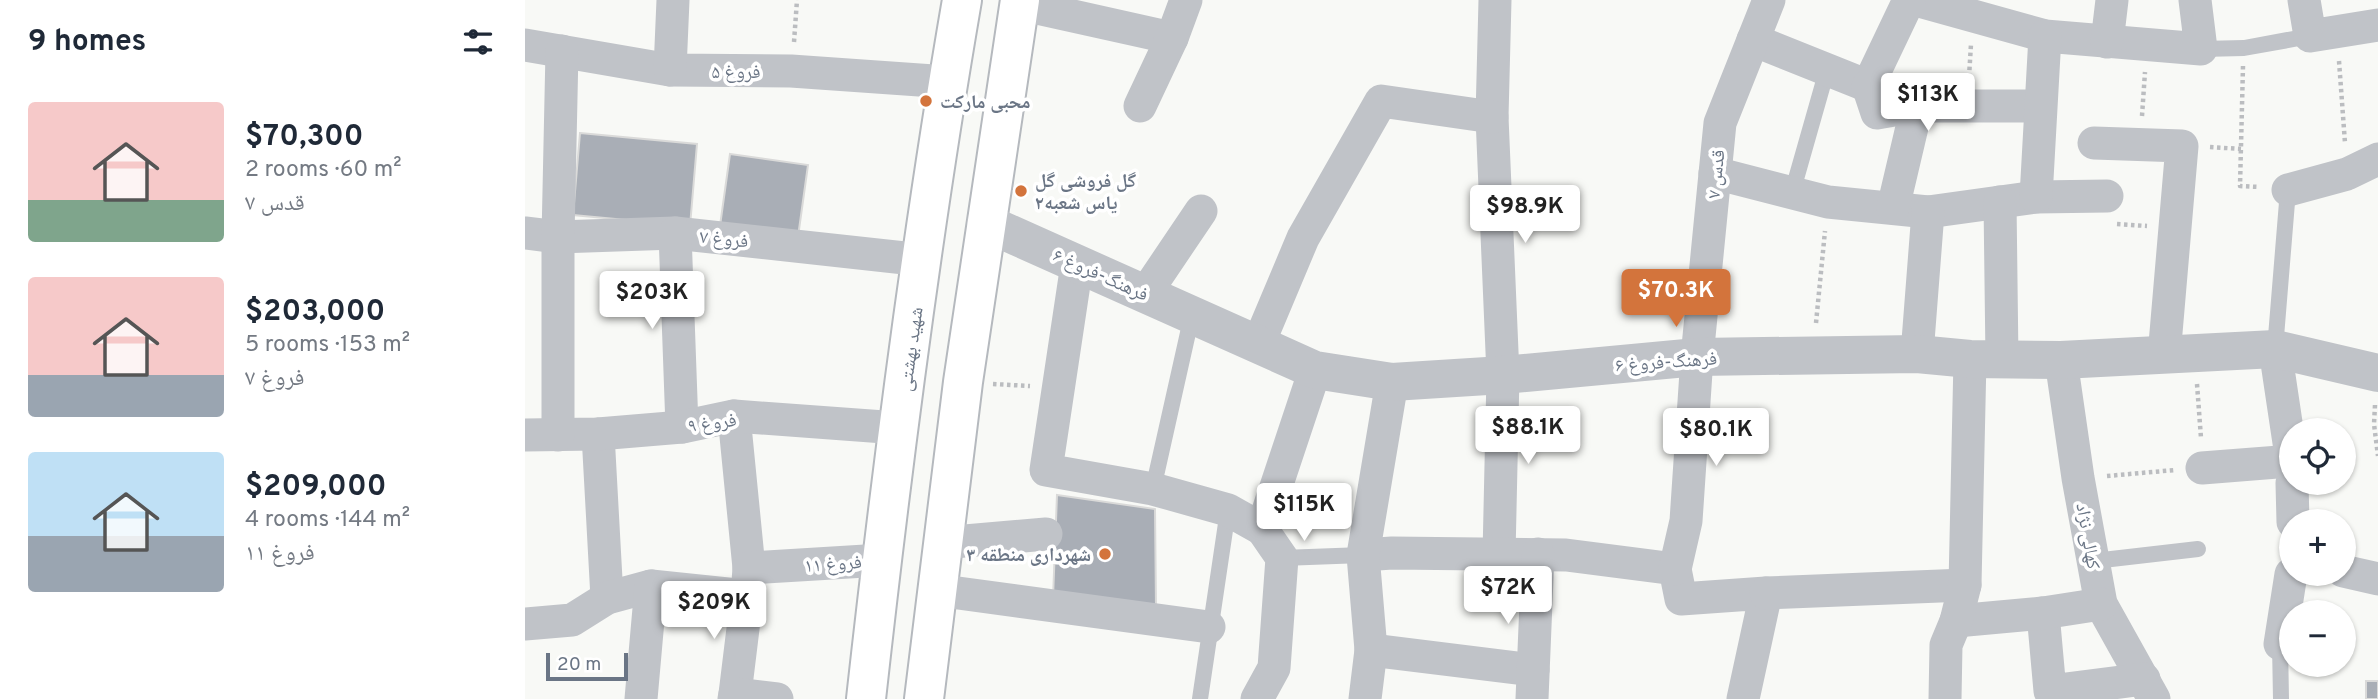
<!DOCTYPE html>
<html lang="en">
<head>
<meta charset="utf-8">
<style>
  body { margin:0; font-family:Overpass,"Noto Naskh Arabic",sans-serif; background:#f2f2f3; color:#1f2937; height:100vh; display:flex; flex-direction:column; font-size:26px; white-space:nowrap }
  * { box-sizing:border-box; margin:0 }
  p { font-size:23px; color:#747a83 }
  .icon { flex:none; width:38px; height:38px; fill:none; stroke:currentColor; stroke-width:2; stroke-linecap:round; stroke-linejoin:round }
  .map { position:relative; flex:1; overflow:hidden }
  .side { display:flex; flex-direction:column; background:#fff; width:525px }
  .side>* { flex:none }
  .controls { position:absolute; left:1754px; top:418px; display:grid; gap:14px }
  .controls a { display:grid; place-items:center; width:77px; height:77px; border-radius:50%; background:#fff; box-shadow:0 2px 5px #0004; font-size:35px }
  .scale { position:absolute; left:21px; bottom:18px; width:82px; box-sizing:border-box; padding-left:7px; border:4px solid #6a7585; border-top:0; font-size:19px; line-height:24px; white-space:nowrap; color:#6a7585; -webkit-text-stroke:5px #fff; paint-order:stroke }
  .price { position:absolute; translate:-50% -60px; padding:0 16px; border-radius:7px; background:#fff; color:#222; font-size:23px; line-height:46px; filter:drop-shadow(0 2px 4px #0008) }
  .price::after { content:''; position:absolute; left:50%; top:42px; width:21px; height:16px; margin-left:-10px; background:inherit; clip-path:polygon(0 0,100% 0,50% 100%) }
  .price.current { background:#d3743c; color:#fff }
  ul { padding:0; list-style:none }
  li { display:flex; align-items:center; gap:21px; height:175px; padding:0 28px }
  li span { display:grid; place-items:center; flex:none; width:196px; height:140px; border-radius:7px; color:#555 }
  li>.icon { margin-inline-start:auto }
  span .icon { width:84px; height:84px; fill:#fffc; stroke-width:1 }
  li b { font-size:30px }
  h2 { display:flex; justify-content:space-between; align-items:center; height:84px; padding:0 28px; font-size:30px }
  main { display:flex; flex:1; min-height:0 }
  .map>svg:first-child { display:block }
  .building { fill:#a9aeb6; stroke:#dadad9; stroke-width:2 }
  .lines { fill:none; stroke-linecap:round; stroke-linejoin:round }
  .secondary-casing { stroke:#b5b9be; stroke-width:42 }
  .path { stroke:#bbbdc0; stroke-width:4.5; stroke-dasharray:3.5 3.5; stroke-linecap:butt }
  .service { stroke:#c0c3c8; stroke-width:16 }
  .minor { stroke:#c0c3c8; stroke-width:33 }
  .tertiary { stroke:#c0c3c8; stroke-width:38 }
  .secondary { stroke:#fff; stroke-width:38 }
  .poi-dot { fill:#d3743c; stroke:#fff; stroke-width:2.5 }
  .labels { text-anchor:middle; stroke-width:7; stroke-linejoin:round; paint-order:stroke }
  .street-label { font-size:19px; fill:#6a7585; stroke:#fff }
  .poi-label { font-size:19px; font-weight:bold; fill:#6a7585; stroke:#fff; text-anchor:start }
</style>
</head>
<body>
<main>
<section class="side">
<h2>9 homes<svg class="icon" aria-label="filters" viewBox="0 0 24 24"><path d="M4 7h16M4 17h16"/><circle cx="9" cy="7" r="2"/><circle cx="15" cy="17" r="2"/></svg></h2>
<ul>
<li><span style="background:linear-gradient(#f6c9c9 70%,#7fa58c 0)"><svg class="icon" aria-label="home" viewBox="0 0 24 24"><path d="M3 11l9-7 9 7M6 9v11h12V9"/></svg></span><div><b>$70,300</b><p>2 rooms · 60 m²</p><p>قدس ۷</p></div></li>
<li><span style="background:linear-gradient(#f6c9c9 70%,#9aa5b1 0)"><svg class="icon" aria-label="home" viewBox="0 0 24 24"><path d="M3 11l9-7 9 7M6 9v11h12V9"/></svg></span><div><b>$203,000</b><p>5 rooms · 153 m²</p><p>فروغ ۷</p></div></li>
<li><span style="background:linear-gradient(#bfe0f5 60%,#9aa5b1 0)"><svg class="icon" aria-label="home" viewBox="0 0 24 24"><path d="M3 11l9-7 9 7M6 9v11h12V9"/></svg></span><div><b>$209,000</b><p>4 rooms · 144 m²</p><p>فروغ ۱۱</p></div></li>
</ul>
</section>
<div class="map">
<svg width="1853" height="699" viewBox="0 0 1853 699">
  <rect width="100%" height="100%" fill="#f8f9f6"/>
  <g class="building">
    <path d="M 55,133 L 172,144 L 165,226 L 48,215 Z"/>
    <path d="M 205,154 L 283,165 L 272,244 L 194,233 Z"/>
    <path d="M 532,495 L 630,509 L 631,608 L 528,598 Z"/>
    <rect x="1841" y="681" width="12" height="18"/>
  </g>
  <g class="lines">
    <g class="secondary-casing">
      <g id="secondary">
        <path d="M 341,699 C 367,465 397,232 437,0"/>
        <path d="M 399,699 L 438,382 L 495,0"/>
      </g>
    </g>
    <g class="path">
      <path d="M 269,42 L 272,0"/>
      <path d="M 1814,61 L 1820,143"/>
      <path d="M 1718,66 L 1715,186 L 1734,187"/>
      <path d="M 1444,77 L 1446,44"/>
      <path d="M 1617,116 L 1620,72"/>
      <path d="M 1685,147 L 1716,149"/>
      <path d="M 1592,224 L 1622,226"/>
      <path d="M 1291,323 L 1300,231"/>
      <path d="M 468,384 L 505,386"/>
      <path d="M 1672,384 L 1676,438"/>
      <path d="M 1850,405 L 1849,424 L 1853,456"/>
      <path d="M 1582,476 L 1650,470"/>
    </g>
    <g class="service">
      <path d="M 1676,49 L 1719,48 L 1785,36"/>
      <path d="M 1267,193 L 1302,70"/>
      <path d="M 1750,349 L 1763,190"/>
      <path d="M 628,489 L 667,315"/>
      <path d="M 757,558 L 838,555"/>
      <path d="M 1569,561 L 1673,549"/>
      <path d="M 1755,644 L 1756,699"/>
      <path d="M 675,699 L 703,510"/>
    </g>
    <g class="minor">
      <path d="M 970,0 L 967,117 L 978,375 L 974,555"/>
      <path d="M 1391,0 L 1520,36 L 1676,49 L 1670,0"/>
      <path d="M 1779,0 L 1785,36 L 1853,25"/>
      <path d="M 494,4 L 647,38"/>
      <path d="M 1228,40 L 1343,86 L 1384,0"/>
      <path d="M 1582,42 L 1587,0"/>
      <path d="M 0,45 L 145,70 L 266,71 L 423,82"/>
      <path d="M 145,70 L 148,0"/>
      <path d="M 1343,86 L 1352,113 L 1392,106 L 1515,106"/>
      <path d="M 615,106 L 647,38 L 661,0"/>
      <path d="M 1569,143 L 1657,146 L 1639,356"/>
      <path d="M 1190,173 L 1303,202 L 1403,212 L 1511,197 L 1582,196"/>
      <path d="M 1763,190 L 1822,174 L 1853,159"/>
      <path d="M 1511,197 L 1520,36"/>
      <path d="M 1475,202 L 1477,360"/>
      <path d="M 1368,208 L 1392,106"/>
      <path d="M 0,233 L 33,237 L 150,233 L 398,260"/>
      <path d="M 150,233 L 157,427"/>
      <path d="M 552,264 L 521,470 L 628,489 L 703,510 L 737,529"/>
      <path d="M 620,294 L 676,211"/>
      <path d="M 733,345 L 778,238 L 856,101 L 967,117"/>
      <path d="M 1750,349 L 1766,456"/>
      <path d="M 1392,354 L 1403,212"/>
      <path d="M 1536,360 L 1553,478 L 1576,604 L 1629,699"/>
      <path d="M 209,416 L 224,568"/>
      <path d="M 73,434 L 82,598"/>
      <path d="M 0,435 L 73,434 L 157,427 L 209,416 L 373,428"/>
      <path d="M 33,435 L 33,237 L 37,51"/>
      <path d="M 1677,468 L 1766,461"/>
      <path d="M 1767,483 L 1768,522"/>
      <path d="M 417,543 L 521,534"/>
      <path d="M 838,555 L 867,553 L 1041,555 L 1150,569 L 1156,599 L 1241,593 L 1218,699"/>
      <path d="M 1150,569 L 1161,521 L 1172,357 L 1195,123 L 1244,0"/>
      <path d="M 1818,571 L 1853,579"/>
      <path d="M 411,590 L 684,627"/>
      <path d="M 1241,593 L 1440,585"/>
      <path d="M 1518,613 L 1525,691 L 1619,679"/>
      <path d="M 1431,621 L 1518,613 L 1576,604"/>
      <path d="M 0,624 L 47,620 L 82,598 L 126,586 L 222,596 L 224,568 L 357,560"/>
      <path d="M 1755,644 L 1766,574"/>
      <path d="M 846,650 L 1008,670"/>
      <path d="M 210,694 L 222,596"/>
      <path d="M 116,699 L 126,586"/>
      <path d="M 209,699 L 210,694 L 252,699"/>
      <path d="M 732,699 L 749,668 L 757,558 L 737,529 L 790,370"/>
      <path d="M 840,699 L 846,650 L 838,555 L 867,382"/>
      <path d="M 1007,699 L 1013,554"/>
      <path d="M 1420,699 L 1421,645 L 1431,621 L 1440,585 L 1445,359"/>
    </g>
    <path class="tertiary" d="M 461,223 L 790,370 L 867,382 L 978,375 L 1172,357 L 1392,354 L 1445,359 L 1536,360 L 1750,349 L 1853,373"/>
    <use href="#secondary" class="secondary"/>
  </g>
  <g class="poi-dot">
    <circle cx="401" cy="101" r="7"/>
    <circle cx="496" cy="191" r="7"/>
    <circle cx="580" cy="554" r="7"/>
  </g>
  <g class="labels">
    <g class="street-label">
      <text x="211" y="78">فروغ ۵</text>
      <text transform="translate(1190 174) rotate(-84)" y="7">قدس ۷</text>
      <text transform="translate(199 238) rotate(6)" y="7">فروغ ۷</text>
      <text transform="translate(576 274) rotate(24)" y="7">فرهنگ-فروغ ۶</text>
      <text transform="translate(385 349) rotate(-82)" y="7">شهید بهشتی</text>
      <text transform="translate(1141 361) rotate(-4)" y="7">فرهنگ-فروغ ۶</text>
      <text transform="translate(187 422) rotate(-8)" y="7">فروغ ۹</text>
      <text transform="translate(1564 536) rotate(80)" y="7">کهالی نژاد</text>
      <text transform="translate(308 563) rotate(-4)" y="7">فروغ ۱۱</text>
    </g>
    <g class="poi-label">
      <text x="415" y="108">محبی مارکت</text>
      <text x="510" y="187">گل فروشی گل<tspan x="510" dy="22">یاس شعبه۲</tspan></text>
      <text x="566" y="561" text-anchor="end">شهرداری منطقه ۳</text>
    </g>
  </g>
</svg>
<div class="controls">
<a><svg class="icon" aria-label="locate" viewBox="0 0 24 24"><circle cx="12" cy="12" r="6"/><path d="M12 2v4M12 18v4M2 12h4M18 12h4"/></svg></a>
<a>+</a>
<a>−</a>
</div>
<div class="scale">20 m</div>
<b class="price" style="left:1403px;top:133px">$113K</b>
<b class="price" style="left:1000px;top:245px">$98.9K</b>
<b class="price current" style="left:1151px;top:329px">$70.3K</b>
<b class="price" style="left:127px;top:331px">$203K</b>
<b class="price" style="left:1003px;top:466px">$88.1K</b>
<b class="price" style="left:1191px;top:468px">$80.1K</b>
<b class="price" style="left:779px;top:543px">$115K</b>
<b class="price" style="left:983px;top:626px">$72K</b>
<b class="price" style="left:189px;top:641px">$209K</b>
</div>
</main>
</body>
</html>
